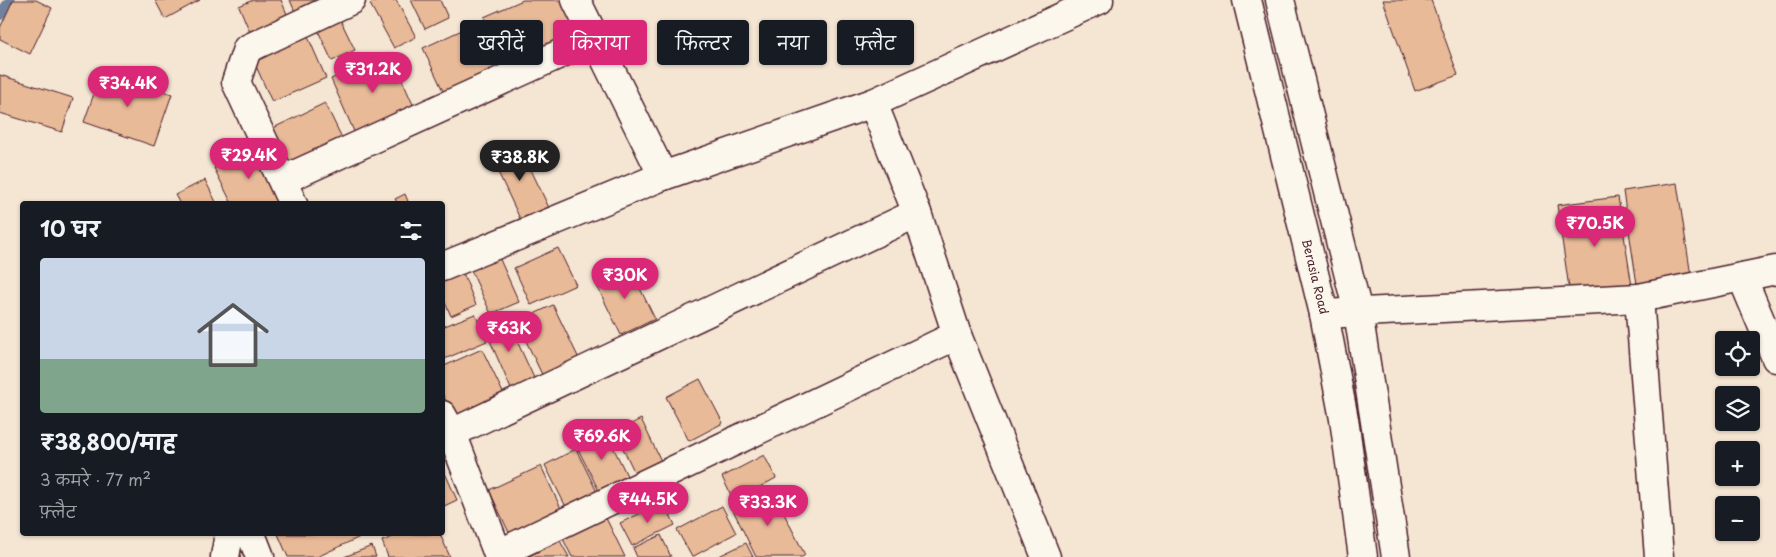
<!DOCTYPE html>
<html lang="hi">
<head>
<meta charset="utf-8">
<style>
  body { margin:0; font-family:"Playpen Sans","Playpen Sans Deva",sans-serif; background:#20242c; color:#f1f3f6; height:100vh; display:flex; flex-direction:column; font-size:19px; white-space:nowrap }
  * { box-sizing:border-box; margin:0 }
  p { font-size:16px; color:#9ea1a6 }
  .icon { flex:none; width:28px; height:28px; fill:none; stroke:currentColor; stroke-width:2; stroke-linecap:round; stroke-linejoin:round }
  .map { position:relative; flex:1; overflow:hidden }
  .side { position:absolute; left:20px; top:201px; width:425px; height:335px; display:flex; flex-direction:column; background:#171b24; border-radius:5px; box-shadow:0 1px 4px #0004 }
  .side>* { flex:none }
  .top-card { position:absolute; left:460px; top:20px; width:475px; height:45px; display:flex; gap:10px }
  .tools { position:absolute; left:1715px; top:331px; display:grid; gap:10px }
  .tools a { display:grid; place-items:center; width:45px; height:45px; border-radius:5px; background:#171b24; box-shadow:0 1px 4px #0004; font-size:25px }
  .price { position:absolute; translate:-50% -42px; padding:0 11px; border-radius:18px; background:#db2777; color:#fff; font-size:16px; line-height:32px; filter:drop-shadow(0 1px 2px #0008) }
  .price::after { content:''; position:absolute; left:50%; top:30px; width:15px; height:11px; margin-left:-8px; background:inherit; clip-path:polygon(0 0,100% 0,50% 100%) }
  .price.active { background:#222; color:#fff }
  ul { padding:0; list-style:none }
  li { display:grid; align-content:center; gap:10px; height:265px; padding:0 20px }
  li+li { border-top:1px solid #363941 }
  li span { display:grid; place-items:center; height:155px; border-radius:5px; color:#555 }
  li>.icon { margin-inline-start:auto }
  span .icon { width:90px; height:90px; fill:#fffc; stroke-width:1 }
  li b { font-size:21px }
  h2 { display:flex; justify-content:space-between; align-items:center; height:60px; padding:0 20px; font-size:21px }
  .pill { padding:0 18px; border-radius:5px; background:#171b24; box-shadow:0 1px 4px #0004; font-size:18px; line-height:45px }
  .pill.active { background:#db2777; color:#fff }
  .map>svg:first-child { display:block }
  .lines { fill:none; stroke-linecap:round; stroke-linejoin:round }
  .stream { stroke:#70829d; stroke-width:10 }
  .building { fill:#e8ba98; stroke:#4a1f2b }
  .minor-casing { stroke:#4a1f2b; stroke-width:31 }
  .primary-casing { stroke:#4a1f2b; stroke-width:31 }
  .minor { stroke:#fbf7ec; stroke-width:28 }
  .primary { stroke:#fbf7ec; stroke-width:28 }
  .labels { text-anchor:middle; stroke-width:4.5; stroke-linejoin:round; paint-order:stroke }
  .street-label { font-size:12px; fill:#4a1f2b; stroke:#fbf7ec }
</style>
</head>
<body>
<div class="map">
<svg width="1776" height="557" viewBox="0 0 1776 557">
  <rect width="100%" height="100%" fill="#f5e5d3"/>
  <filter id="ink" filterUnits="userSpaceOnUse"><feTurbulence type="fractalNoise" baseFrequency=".02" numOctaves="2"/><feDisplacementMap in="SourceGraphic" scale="10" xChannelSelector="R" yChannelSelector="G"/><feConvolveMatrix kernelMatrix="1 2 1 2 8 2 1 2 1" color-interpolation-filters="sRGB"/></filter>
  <g filter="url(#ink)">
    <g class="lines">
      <path class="stream" d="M 0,15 L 10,0"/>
    </g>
    <g class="building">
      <path d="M 13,0 L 36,0 L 52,8 L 30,54 L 0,39 L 0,28 Z"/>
      <path d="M 155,0 L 200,0 L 165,19 Z"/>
      <path d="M 253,0 L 281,0 L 292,26 L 254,42 L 239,6 Z"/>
      <path d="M 290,0 L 316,0 L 320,10 L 298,19 Z"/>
      <path d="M 377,0 L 396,0 L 416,37 L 394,48 L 370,4 Z"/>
      <path d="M 411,0 L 440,0 L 448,18 L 425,29 Z"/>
      <path d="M 523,0 L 562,0 L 581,41 L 510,74 L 484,17 Z"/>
      <path d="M 1383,0 L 1431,0 L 1458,75 L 1415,91 Z"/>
      <path d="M 336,11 L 355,50 L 332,61 L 314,22 Z"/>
      <path d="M 475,24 L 496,69 L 444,93 L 423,48 Z"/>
      <path d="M 305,30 L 326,78 L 272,102 L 251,55 Z"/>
      <path d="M 390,53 L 415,109 L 356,136 L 331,79 Z"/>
      <path d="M 102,71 L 172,94 L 154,146 L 84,122 Z"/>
      <path d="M 0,75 L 73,98 L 62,132 L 0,113 Z"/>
      <path d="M 325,103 L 344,142 L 288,169 L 269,130 Z"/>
      <path d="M 517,140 L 551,212 L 523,225 L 489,153 Z"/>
      <path d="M 257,147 L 285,204 L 232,204 L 214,168 Z"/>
      <path d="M 205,180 L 217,204 L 180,204 L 175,195 Z"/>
      <path d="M 1677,183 L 1692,283 L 1638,291 L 1623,191 Z"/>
      <path d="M 405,194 L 409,204 L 398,204 L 395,199 Z"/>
      <path d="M 1618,197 L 1633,293 L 1570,295 L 1557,205 Z"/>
      <path d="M 558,248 L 576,285 L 531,305 L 514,268 Z"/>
      <path d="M 498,255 L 519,302 L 491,314 L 470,268 Z"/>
      <path d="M 629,266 L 655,319 L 621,335 L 595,282 Z"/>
      <path d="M 463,273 L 476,305 L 451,316 L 442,296 L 442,281 Z"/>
      <path d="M 553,305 L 583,367 L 546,383 L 517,322 Z"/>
      <path d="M 475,314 L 487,341 L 442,360 L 442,327 Z"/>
      <path d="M 506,317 L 534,378 L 511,389 L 484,327 Z"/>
      <path d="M 482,349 L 507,401 L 458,425 L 442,393 L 442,367 Z"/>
      <path d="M 700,379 L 723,423 L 689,441 L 666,397 Z"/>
      <path d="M 641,419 L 662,463 L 636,475 L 615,432 Z"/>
      <path d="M 602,424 L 631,484 L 603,499 L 573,439 Z"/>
      <path d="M 576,449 L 599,496 L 568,511 L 545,465 Z"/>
      <path d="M 764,455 L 776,478 L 734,501 L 722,477 Z"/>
      <path d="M 442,466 L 457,500 L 442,507 Z"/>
      <path d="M 541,466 L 565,517 L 513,541 L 489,490 Z"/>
      <path d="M 771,488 L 805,555 L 802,557 L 756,557 L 732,508 Z"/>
      <path d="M 664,502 L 675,525 L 632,546 L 620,523 Z"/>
      <path d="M 722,506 L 736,533 L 692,557 L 677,530 Z"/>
      <path d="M 605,516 L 625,557 L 572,557 L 562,537 Z"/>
      <path d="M 278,534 L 363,534 L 364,535 L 317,557 L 288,557 Z"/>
      <path d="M 400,534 L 440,534 L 450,557 L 388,557 L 382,541 Z"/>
      <path d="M 661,535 L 671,557 L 637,557 L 633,548 Z"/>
      <path d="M 560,541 L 569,557 L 527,557 Z"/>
      <path d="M 746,543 L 753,557 L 717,557 Z"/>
      <path d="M 372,546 L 376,557 L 344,557 Z"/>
    </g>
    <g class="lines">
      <g class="minor-casing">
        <g id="minor">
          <path d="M 576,0 L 663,176"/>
          <path d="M 873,103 L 917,213 L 957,335 L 1046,557"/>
          <path d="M 283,180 L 595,38"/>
          <path d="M 293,204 L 236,82 L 247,49 L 351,0"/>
          <path d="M 442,267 L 663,176 L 873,103 L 1099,0"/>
          <path d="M 1742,277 L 1776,358"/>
          <path d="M 1639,298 L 1659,557"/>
          <path d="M 1324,314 L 1639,298 L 1776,270"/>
          <path d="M 442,415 L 452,433 L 499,557"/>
          <path d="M 452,433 L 917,213"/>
          <path d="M 251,534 L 260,557"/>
          <path d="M 498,554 L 957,335"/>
          <path d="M 225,557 L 229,534"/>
        </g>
      </g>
      <g class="primary-casing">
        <g id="primary">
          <path id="s1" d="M 1247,0 L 1324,314 L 1344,419 L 1363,557"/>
          <path d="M 1280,0 L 1358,312 L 1396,557"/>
        </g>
      </g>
      <use href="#minor" class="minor"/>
      <use href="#primary" class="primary"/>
    </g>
  </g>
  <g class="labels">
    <g class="street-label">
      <text dy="4" stroke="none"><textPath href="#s1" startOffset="285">Berasia Road</textPath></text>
    </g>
  </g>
</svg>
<div class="tools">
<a><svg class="icon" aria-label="locate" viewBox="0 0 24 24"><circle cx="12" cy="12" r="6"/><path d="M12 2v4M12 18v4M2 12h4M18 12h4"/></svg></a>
<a><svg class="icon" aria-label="layers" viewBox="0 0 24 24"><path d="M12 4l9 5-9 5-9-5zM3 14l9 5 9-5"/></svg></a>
<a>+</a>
<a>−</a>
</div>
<b class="price" style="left:373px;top:94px">₹31.2K</b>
<b class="price" style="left:128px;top:108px">₹34.4K</b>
<b class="price" style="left:249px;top:180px">₹29.4K</b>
<b class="price active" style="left:520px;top:182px">₹38.8K</b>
<b class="price" style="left:1595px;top:248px">₹70.5K</b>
<b class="price" style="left:625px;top:300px">₹30K</b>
<b class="price" style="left:509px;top:353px">₹63K</b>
<b class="price" style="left:602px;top:461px">₹69.6K</b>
<b class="price" style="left:648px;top:524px">₹44.5K</b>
<b class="price" style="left:768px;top:527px">₹33.3K</b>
<div class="top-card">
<a class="pill">खरीदें</a>
<a class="pill active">किराया</a>
<a class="pill">फ़िल्टर</a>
<a class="pill">नया</a>
<a class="pill">फ़्लैट</a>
</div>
<section class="side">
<h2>10 घर<svg class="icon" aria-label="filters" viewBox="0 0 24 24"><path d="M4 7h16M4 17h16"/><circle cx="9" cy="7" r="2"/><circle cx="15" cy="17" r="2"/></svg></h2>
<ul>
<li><span style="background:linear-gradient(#c9d6e8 65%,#7fa58c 0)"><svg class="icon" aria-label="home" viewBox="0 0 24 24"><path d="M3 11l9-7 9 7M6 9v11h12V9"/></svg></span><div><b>₹38,800/माह</b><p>3 कमरे · 77 m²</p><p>फ़्लैट</p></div></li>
</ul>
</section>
</div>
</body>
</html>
